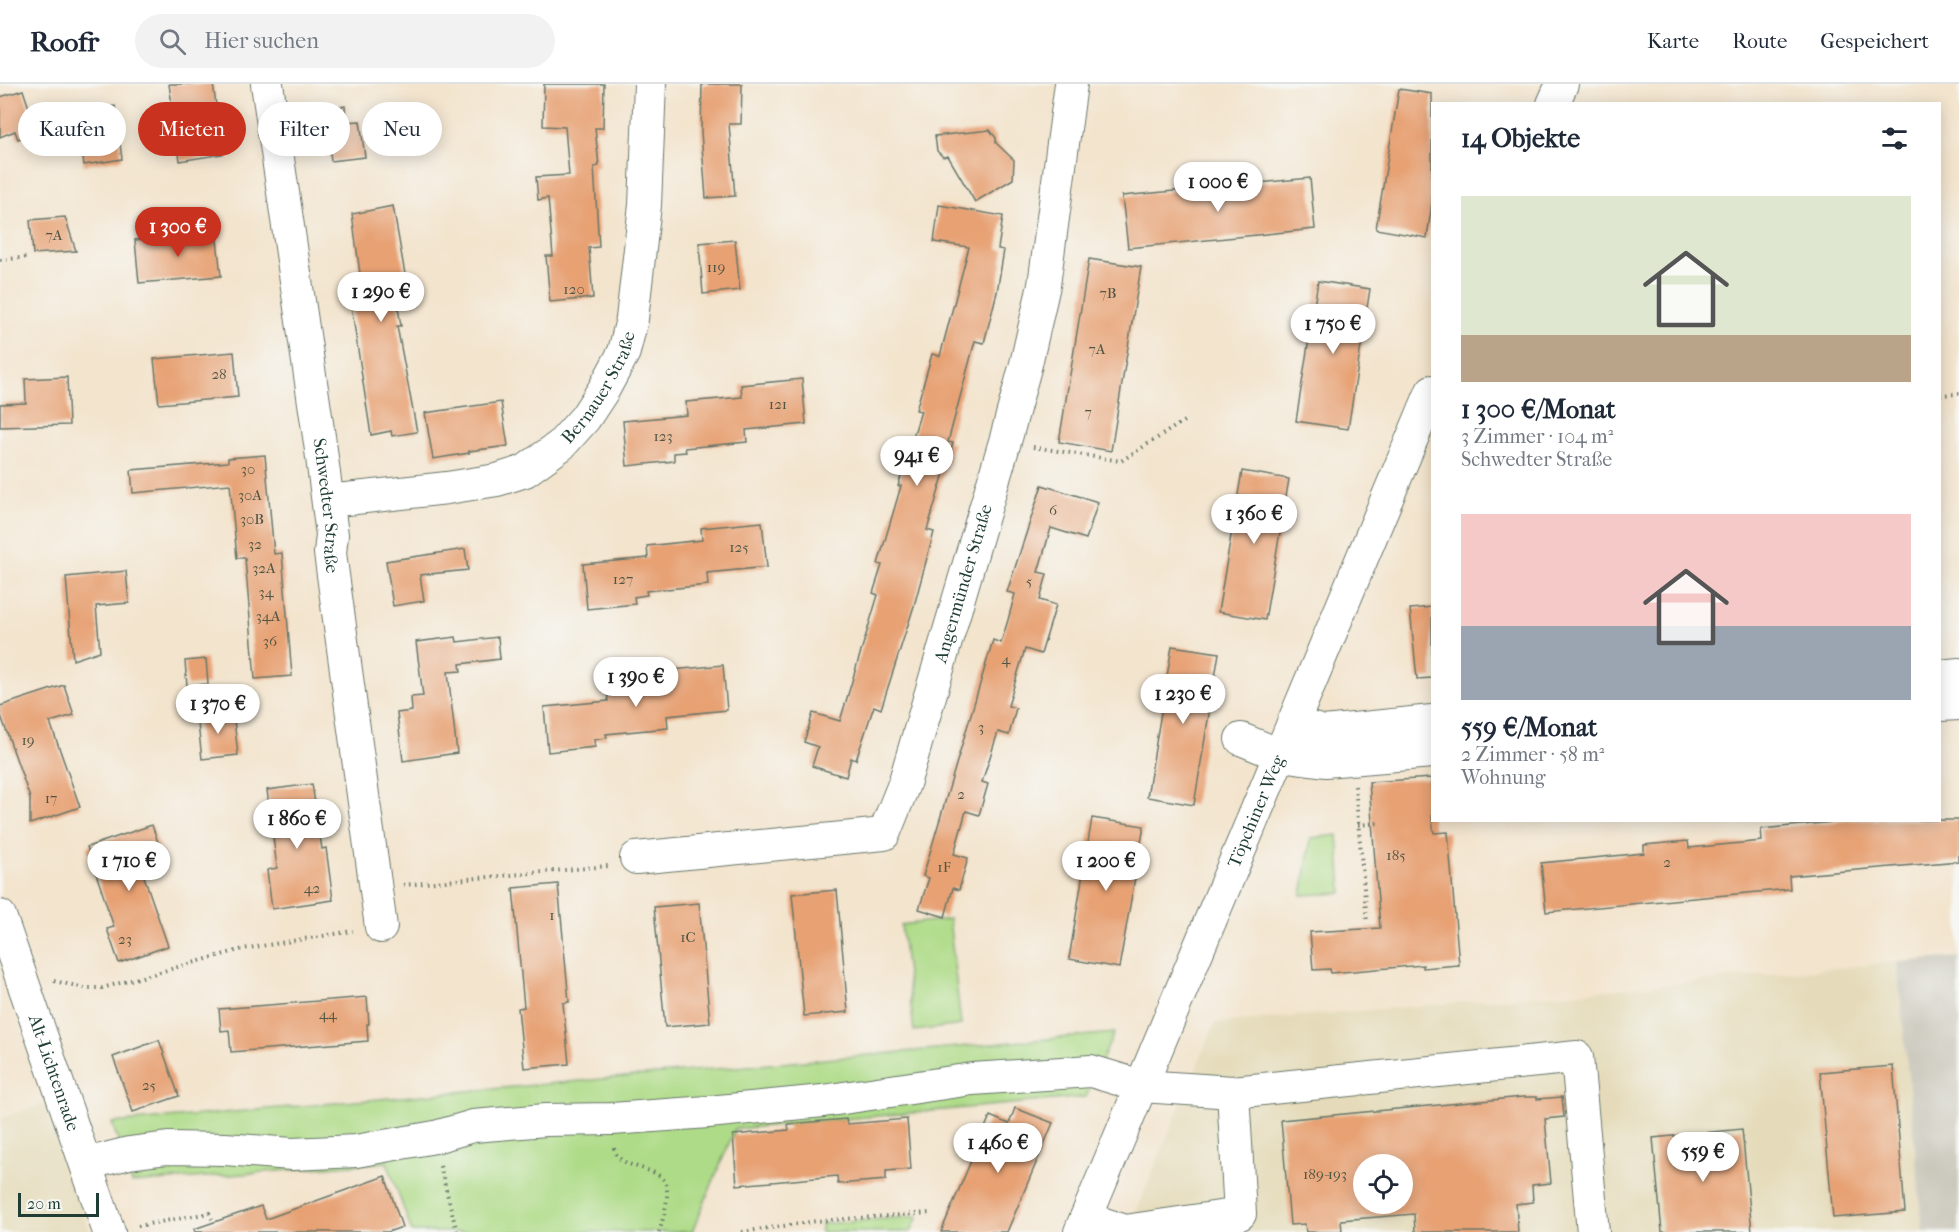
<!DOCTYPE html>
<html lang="de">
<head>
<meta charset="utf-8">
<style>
  body { margin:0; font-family:"IM FELL French Canon",serif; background:#f2f2f3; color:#1f2937; height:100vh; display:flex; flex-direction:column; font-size:22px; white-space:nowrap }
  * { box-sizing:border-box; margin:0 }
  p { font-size:20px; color:#747a83 }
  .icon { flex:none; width:33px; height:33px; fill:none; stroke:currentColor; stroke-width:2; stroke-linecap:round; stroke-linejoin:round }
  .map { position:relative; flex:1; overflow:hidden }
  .side { position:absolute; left:1431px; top:18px; width:510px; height:720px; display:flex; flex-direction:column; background:#fff; border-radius:0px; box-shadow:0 3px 15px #0003 }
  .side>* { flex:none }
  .top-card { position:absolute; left:18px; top:18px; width:570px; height:54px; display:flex; gap:12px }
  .fabs { position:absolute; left:1353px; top:1070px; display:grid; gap:12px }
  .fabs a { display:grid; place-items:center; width:60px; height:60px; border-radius:50%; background:#fff; box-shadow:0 3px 15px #0003; font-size:30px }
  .scale { position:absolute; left:18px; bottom:15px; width:81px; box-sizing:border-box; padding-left:6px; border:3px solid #1f3d34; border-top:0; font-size:16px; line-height:21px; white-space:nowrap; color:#1f3d34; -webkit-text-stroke:4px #f6f6f2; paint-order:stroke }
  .price { position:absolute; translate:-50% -51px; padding:0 14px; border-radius:21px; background:#fff; color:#222; font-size:20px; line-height:39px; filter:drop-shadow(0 2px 3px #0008) }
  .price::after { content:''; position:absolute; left:50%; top:36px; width:18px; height:14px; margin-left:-9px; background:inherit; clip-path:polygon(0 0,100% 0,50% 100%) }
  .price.current { background:#c8321e; color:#fff }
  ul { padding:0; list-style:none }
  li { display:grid; align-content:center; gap:12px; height:318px; padding:0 30px }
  li span { display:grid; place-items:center; height:186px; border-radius:0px; color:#555 }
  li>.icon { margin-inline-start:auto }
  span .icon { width:108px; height:108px; fill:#fffc; stroke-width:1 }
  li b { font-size:26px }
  h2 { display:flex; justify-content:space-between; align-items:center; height:72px; padding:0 30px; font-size:26px }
  .chip { padding:0 21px; border-radius:27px; background:#fff; box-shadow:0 3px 15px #0003; font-size:21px; line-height:54px }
  .chip.current { background:#c8321e; color:#fff }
  header { display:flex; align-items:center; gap:36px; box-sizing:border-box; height:84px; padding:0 30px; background:#fff; border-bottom:2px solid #e0e1e3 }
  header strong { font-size:28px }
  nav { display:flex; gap:33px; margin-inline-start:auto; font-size:21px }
  .search { width:420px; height:54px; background:#f2f2f3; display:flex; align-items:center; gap:15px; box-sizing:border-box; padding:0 21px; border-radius:33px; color:#747a83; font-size:22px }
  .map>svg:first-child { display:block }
  .built { fill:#e5dbba; fill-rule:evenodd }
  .industrial { fill:#c7c5b8 }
  .green { fill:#aedb87; stroke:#668c5e; stroke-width:1.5 }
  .building { fill:#e7a173; fill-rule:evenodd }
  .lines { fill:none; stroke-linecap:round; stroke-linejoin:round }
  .minor-casing { stroke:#69776a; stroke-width:34 }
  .path { stroke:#69776a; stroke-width:4; stroke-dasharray:1.5 4.5; stroke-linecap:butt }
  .minor { stroke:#fff; stroke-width:32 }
  .labels { text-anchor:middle; stroke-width:6; stroke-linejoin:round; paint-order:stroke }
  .number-label { font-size:15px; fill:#515644 }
  .street-label { font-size:18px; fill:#1f3d34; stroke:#f6f6f2 }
</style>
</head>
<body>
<header>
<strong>Roofr</strong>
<div class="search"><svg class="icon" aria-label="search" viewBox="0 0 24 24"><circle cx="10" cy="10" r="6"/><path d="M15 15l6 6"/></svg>Hier suchen</div>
<nav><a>Karte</a><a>Route</a><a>Gespeichert</a></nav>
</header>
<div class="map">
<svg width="1959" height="1148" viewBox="0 0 1959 1148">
  <rect width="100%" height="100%" fill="#f6f6f2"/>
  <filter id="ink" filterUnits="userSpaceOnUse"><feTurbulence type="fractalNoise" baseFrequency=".0167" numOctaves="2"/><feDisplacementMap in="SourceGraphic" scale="12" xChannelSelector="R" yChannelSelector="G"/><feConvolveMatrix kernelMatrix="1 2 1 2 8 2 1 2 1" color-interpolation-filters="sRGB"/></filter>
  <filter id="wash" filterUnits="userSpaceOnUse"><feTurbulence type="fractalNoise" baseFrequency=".008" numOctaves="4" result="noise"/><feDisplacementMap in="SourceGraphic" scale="24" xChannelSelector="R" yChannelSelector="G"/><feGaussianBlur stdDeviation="1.35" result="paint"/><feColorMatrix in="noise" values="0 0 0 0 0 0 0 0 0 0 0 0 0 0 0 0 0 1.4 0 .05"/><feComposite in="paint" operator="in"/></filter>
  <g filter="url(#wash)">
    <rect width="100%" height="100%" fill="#f3e4cd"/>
    <g class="built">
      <path d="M 1897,878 L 1923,1148 L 1127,1148 L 1215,939 L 1608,906 ZM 1364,1080 L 1402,1080 L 1402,1119 L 1364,1119 Z"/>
      <path d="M 46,1019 L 90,1148 L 0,1148 L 0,1035 Z"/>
    </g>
    <path class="industrial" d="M 1959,873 L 1959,1148 L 1923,1148 L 1897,878 Z"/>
    <g class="green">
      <path d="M 1338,751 L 1342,809 L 1302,811 L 1311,754 Z"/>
      <path d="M 949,835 L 961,941 L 914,947 L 901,841 Z"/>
      <path d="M 1114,949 L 1086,1013 L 735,1045 L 692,1148 L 412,1148 L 387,1078 L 132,1099 L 112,1039 Z"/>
      <path d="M 918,1132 L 911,1148 L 821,1148 L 821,1140 Z"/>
    </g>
    <g id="blocks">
      <g class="building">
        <path d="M 169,0 L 213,0 L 223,70 L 180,77 Z"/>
        <path d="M 544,0 L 604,0 L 603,44 L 595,44 L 599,82 L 594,83 L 599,163 L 589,164 L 593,214 L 550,218 L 546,172 L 553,172 L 548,114 L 538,116 L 536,93 L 569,91 L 565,43 L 543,42 Z"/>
        <path d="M 702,0 L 742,0 L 741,40 L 729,40 L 735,112 L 706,114 L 701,48 Z"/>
        <path d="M 1399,5 L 1432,10 L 1432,118 L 1427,154 L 1376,145 Z"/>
        <path d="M 23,6 L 37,48 L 18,55 L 15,47 L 0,53 L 0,13 Z"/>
        <path d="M 115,22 L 122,75 L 84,81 L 76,27 Z"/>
        <path d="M 345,22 L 346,38 L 360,37 L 365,73 L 331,77 L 327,47 L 322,48 L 319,25 Z"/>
        <path d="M 990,46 L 996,54 L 996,59 L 1014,76 L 1013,95 L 975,118 L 948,72 L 943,73 L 937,67 L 935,52 Z"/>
        <path d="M 1310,94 L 1315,145 L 1128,164 L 1122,112 Z"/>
        <path d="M 939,121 L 1003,132 L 998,165 L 1004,166 L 997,208 L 984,259 L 975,257 L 948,358 L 953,359 L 927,446 L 934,448 L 914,522 L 881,625 L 874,622 L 856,676 L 851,674 L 846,693 L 812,682 L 818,663 L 804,658 L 813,629 L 840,637 L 878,511 L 873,509 L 882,481 L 878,480 L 901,402 L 898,402 L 921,327 L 916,326 L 932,270 L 940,272 L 969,163 L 934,158 Z"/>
        <path d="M 393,122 L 406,196 L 394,198 L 401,242 L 397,242 L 417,348 L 392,352 L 391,347 L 371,351 L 349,207 L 362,205 L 352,130 Z"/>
        <path d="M 65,133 L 76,167 L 33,170 L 30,136 Z"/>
        <path d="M 216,147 L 221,192 L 139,199 L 135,156 Z"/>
        <path d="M 735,156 L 740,206 L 703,210 L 699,159 Z"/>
        <path d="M 1089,175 L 1141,183 L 1111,367 L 1059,358 Z"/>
        <path d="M 1318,197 L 1370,205 L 1348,345 L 1296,337 Z"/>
        <path d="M 234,268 L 238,313 L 159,320 L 154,275 Z"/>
        <path d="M 67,293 L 69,341 L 0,343 L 0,320 L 26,319 L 25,295 Z"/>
        <path d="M 802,295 L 806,340 L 746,346 L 747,358 L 685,364 L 686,368 L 674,369 L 674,377 L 627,382 L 623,337 L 687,331 L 686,318 L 742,313 L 741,301 Z"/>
        <path d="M 501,318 L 508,362 L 469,367 L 469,369 L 433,375 L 425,329 Z"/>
        <path d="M 265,371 L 274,470 L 282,469 L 292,592 L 255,595 L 245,474 L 237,474 L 230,400 L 133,409 L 131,386 L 228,378 L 228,374 Z"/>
        <path d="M 1242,387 L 1289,395 L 1265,536 L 1218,528 Z"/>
        <path d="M 1042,401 L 1098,418 L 1086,455 L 1051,444 L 1038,488 L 1047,490 L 1040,516 L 1056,521 L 1041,570 L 1025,565 L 1008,622 L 1016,624 L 1009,651 L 998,648 L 982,698 L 988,700 L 979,731 L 966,727 L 954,770 L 968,774 L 959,806 L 953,804 L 945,833 L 919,825 L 929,794 L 923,792 L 993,556 L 1001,559 L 1008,536 L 1015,510 L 1007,508 Z"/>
        <path d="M 762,438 L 767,483 L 707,489 L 708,501 L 646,507 L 647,511 L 634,513 L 635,520 L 587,525 L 583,480 L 648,474 L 647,462 L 702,456 L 701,444 Z"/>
        <path d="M 465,465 L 468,486 L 420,491 L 424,517 L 393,522 L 386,477 Z"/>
        <path d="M 126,487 L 129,519 L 96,522 L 100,567 L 73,576 L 66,493 Z"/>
        <path d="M 1432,523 L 1432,594 L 1417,595 L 1410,525 Z"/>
        <path d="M 456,553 L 457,558 L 498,553 L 500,575 L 460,580 L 461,587 L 448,588 L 457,669 L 403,677 L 397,629 L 412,627 L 411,613 L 423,612 L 416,558 Z"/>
        <path d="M 1172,562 L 1219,569 L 1194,721 L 1147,713 Z"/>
        <path d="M 206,575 L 208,600 L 187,602 L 185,577 Z"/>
        <path d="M 723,581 L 727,626 L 667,632 L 668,644 L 606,650 L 607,654 L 594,656 L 595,663 L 548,668 L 544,623 L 608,617 L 607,604 L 663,599 L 662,587 Z"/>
        <path d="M 64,601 L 74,631 L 50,638 L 80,723 L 30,740 L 30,714 L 0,629 L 0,622 Z"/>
        <path d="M 233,627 L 238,671 L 202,675 L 197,631 Z"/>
        <path d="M 1432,694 L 1432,736 L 1434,749 L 1448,748 L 1459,881 L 1423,884 L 1423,881 L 1331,889 L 1330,885 L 1313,886 L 1310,848 L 1380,844 L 1369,698 Z"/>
        <path d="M 312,700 L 322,765 L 326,764 L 333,816 L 272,825 L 267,786 L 277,784 L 267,706 Z"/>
        <path d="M 1092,734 L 1144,742 L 1119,884 L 1069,875 Z"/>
        <path d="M 1854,736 L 1959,736 L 1959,777 L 1789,792 L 1790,805 L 1546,828 L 1541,779 L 1644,769 L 1644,761 L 1688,757 L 1689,764 L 1762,757 L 1761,745 Z"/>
        <path d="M 152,741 L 162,770 L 139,778 L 168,862 L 119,879 L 107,845 L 114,843 L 87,763 Z"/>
        <path d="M 558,800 L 569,918 L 563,919 L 569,980 L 524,984 L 518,924 L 524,923 L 513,804 Z"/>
        <path d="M 837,806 L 848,928 L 804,932 L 792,810 Z"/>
        <path d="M 699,819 L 710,939 L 665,943 L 654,823 Z"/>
        <path d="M 367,913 L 369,940 L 367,940 L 368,957 L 231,968 L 229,946 L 221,947 L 219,925 Z"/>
        <path d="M 159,956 L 179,1012 L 133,1028 L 113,973 Z"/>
        <path d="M 1893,982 L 1905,1128 L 1833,1134 L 1820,988 Z"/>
        <path d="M 1523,1013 L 1537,1013 L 1537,1015 L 1562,1013 L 1564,1033 L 1545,1035 L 1551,1099 L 1532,1101 L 1533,1118 L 1516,1120 L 1518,1148 L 1415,1148 L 1414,1130 L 1341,1136 L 1342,1148 L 1306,1148 L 1305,1140 L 1290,1141 L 1281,1036 ZM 1364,1080 L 1402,1080 L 1402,1119 L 1364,1119 Z"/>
        <path d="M 1015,1024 L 1053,1039 L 1007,1148 L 941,1148 L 990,1032 L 1009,1040 Z"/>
        <path d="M 846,1035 L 847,1040 L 907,1035 L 911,1085 L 886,1087 L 886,1096 L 838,1100 L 837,1092 L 737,1101 L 733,1051 L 789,1046 L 788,1040 Z"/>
        <path d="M 1742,1045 L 1752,1148 L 1662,1148 L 1653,1054 Z"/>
        <path d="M 385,1092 L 402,1143 L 388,1148 L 195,1148 L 194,1145 L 261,1122 L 266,1135 Z"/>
      </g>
    </g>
  </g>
  <g filter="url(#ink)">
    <use href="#blocks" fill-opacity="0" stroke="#69776a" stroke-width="1.5"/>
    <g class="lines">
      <g class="minor-casing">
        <g id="minor">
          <path id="s1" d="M 267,0 L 321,366 L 332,451 L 330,469 L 381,843"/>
          <path d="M 1553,20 L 1562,0"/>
          <path id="s2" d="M 328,417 L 447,404 L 497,396 L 525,387 L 561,361 L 585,334 L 604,305 L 624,268 L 632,235 L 645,121 L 650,0"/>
          <path d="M 1940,592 L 1959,590"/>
          <path d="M 1940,621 L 1959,620"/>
          <path d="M 1293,639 L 1324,648 L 1432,637"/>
          <path d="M 1241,655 L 1280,671 L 1325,677 L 1432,668"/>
          <path id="s3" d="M 636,774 L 884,750 L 904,700 L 1006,354 L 1026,280 L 1044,201 L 1071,0"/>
          <path id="s4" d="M 0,832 L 109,1148"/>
          <path d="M 86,1080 L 129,1069 L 168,1064 L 225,1065 L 292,1070 L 356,1067 L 435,1053 L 473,1042 L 546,1036 L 612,1035 L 708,1028 L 823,1017 L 972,995 L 1091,987 L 1141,1002 L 1233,1008 L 1577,973 L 1593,1148"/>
          <path d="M 1086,1134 L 1125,1147 L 1240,1130 L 1233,1008"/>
          <path id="s5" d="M 1080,1148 L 1432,307"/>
        </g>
      </g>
      <g class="path">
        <path d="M 0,176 L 29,173"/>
        <path d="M 1940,311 L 1959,310"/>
        <path d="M 1033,363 L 1121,377 L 1184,337"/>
        <path d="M 1940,669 L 1943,665"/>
        <path d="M 1355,702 L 1367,838"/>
        <path d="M 1358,741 L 1378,739"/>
        <path d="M 403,801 L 608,782"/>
        <path d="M 54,897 L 85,904 L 102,904 L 243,865 L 353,847"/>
        <path d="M 614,1064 C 618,1089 665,1079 667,1105 C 668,1119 663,1135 659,1148"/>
        <path d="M 440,1082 L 457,1148"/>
        <path d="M 138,1142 L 209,1129 L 212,1135"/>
        <path d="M 742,1148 L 817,1137 L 929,1129"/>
      </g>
      <use href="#minor" class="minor"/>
    </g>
  </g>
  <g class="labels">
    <g class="number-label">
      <text x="54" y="156">7A</text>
      <text x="716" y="188">119</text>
      <text x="574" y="210">120</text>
      <text x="1108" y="214">7B</text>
      <text x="1097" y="270">7A</text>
      <text x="219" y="295">28</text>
      <text x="778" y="325">121</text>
      <text x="1088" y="333">7</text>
      <text x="663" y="357">123</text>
      <text x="248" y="390">30</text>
      <text x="250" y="416">30A</text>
      <text x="1053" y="431">6</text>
      <text x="252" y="440">30B</text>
      <text x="255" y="465">32</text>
      <text x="739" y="468">125</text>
      <text x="264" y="489">32A</text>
      <text x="623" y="500">127</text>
      <text x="1029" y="502">5</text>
      <text x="266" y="513">34</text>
      <text x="268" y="537">34A</text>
      <text x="270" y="562">36</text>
      <text x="1006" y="580">4</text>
      <text x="981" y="648">3</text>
      <text x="28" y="661">19</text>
      <text x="961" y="715">2</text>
      <text x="51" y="719">17</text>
      <text x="1396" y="776">185</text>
      <text x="1667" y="783">2</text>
      <text x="944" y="788">1F</text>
      <text x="312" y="809">42</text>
      <text x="552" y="836">1</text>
      <text x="688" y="858">1C</text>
      <text x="125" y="860">23</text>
      <text x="328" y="935">44</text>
      <text x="149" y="1006">25</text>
      <text x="1325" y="1095">189-193</text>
    </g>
    <g class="street-label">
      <text dy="6" stroke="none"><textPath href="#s2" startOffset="314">Bernauer Straße</textPath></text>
      <text dy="6" stroke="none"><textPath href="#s1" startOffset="426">Schwedter Straße</textPath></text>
      <text dy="6" stroke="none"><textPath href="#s3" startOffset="512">Angermünder Straße</textPath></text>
      <text dy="6" stroke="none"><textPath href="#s5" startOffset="456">Töpchiner Weg</textPath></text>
      <text dy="6" stroke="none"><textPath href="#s4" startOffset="166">Alt-Lichtenrade</textPath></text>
    </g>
  </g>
</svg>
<div class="fabs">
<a><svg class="icon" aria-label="locate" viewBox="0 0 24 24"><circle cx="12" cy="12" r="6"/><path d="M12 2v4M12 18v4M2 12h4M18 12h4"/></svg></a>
</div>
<div class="scale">20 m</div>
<b class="price" style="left:1218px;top:129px">1 000 €</b>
<b class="price current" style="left:178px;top:174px">1 300 €</b>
<b class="price" style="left:381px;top:239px">1 290 €</b>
<b class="price" style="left:1333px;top:271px">1 750 €</b>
<b class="price" style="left:917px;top:403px">941 €</b>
<b class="price" style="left:1254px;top:461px">1 360 €</b>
<b class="price" style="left:636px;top:624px">1 390 €</b>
<b class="price" style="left:1183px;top:641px">1 230 €</b>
<b class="price" style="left:218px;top:651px">1 370 €</b>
<b class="price" style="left:297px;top:766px">1 860 €</b>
<b class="price" style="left:129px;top:808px">1 710 €</b>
<b class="price" style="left:1106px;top:808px">1 200 €</b>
<b class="price" style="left:998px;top:1090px">1 460 €</b>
<b class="price" style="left:1703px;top:1099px">559 €</b>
<div class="top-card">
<a class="chip">Kaufen</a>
<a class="chip current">Mieten</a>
<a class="chip">Filter</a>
<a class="chip">Neu</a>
</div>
<section class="side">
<h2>14 Objekte<svg class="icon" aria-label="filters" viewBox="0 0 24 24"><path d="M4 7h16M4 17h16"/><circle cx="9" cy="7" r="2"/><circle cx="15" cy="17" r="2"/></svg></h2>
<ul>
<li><span style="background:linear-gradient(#dfe7d0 75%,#b9a48a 0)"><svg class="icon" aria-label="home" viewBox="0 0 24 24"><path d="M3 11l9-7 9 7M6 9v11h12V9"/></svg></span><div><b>1 300 €/Monat</b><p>3 Zimmer · 104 m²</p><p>Schwedter Straße</p></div></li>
<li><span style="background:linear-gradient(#f6c9c9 60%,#9aa5b1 0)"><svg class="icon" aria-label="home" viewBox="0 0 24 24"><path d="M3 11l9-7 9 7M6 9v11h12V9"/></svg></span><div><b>559 €/Monat</b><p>2 Zimmer · 58 m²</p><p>Wohnung</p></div></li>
</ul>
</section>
</div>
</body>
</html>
